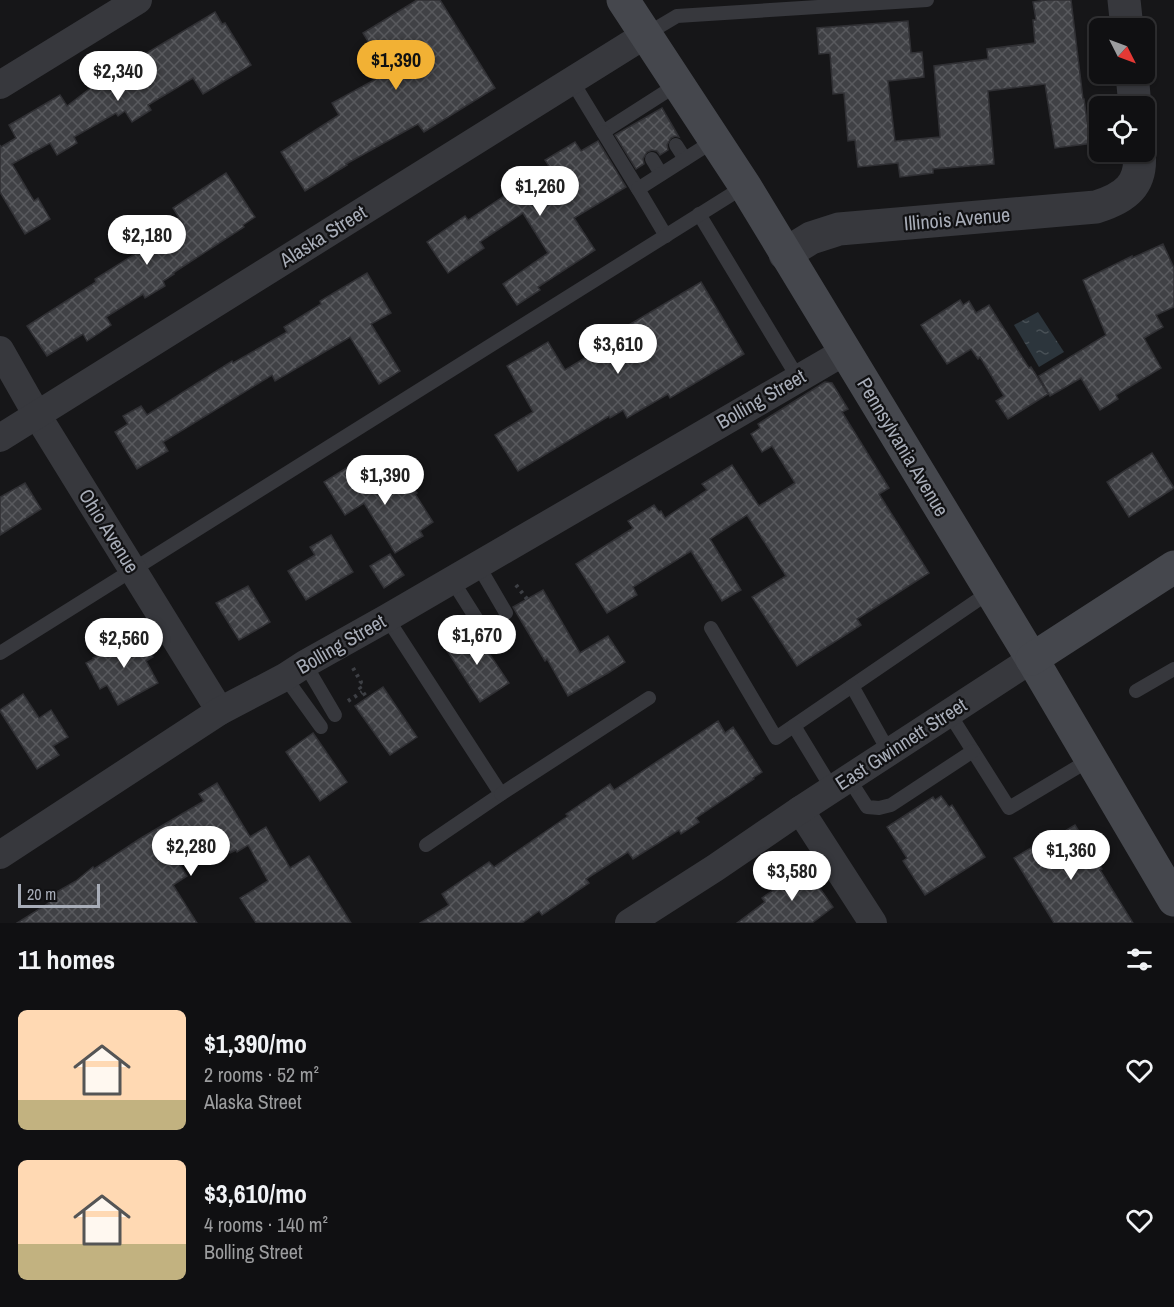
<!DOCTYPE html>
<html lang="en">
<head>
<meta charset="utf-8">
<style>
  body { margin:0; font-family:"Archivo Narrow",sans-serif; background:#1e1e20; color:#f1f3f6; height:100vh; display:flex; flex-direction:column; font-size:22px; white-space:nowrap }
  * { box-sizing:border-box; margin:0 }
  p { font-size:20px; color:#9c9d9f }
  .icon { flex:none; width:33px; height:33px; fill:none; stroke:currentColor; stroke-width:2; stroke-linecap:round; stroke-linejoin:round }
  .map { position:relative; height:923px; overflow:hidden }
  .side { display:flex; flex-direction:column; background:#101012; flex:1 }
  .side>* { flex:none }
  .needle { width:39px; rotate:132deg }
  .fabs { position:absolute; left:1089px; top:18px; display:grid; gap:12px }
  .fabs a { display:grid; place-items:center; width:66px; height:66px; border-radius:9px; background:#101012; box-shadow:0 2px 4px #0004,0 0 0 2px #303032; font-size:30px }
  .scale { position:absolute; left:18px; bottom:15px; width:82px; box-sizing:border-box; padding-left:6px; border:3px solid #a8adb8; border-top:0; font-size:16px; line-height:21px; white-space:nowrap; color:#a8adb8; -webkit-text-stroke:4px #111113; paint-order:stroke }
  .price { position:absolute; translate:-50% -51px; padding:0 14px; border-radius:21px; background:#fff; color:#222; font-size:20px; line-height:39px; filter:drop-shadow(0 2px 3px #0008) }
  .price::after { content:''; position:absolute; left:50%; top:36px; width:18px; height:14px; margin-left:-9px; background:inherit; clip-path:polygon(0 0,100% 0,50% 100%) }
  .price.current { background:#f2b134; color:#111 }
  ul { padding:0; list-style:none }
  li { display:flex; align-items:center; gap:18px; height:150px; padding:0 18px }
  li span { display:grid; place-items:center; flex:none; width:168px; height:120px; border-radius:9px; color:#555 }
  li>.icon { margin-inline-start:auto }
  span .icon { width:72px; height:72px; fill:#fffc; stroke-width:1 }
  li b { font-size:26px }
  h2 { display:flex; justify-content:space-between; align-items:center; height:72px; padding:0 18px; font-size:26px }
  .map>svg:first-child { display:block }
  .water { fill:url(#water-ripples) }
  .building { fill:url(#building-cross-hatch); stroke:#303034; stroke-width:1.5 }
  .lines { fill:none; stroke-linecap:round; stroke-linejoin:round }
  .path { stroke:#3d3f44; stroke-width:4; stroke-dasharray:3 4.5; stroke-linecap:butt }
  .service { stroke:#37383d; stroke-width:14 }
  .minor { stroke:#37383d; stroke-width:28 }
  .tertiary { stroke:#37383d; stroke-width:33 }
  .secondary { stroke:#45474d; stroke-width:33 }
  .labels { text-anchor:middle; stroke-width:4.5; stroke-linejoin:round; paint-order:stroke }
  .street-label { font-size:20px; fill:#a8adb8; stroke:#111113 }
</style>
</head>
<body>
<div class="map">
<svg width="1174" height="923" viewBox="0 0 1174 923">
  <defs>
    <pattern id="water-ripples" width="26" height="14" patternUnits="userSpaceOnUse" patternTransform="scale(1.5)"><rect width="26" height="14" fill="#2c353c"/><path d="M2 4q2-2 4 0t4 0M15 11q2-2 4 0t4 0" fill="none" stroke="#485056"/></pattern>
    <pattern id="building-cross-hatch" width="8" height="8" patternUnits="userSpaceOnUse" patternTransform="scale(1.5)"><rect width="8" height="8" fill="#404145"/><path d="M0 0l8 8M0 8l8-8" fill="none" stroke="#595a5e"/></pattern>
  </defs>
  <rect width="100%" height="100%" fill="#161618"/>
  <path class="water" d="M 1038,312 L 1064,352 L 1039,367 L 1014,325 Z"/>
  <g class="building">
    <path d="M 417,0 L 440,0 L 495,88 L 424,132 L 418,124 L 346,164 L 347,165 L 305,191 L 281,152 L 339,115 L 332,103 L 387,73 L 363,33 Z"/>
    <path d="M 1047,0 L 1071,0 L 1083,99 L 1084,99 L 1087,121 L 1091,120 L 1094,143 L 1055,148 L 1045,84 L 988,91 L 994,164 L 933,169 L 933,173 L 900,177 L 898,163 L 858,167 L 855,140 L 848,141 L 844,93 L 833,94 L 830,53 L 819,54 L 817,28 L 908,21 L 911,53 L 922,52 L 924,77 L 888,81 L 895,141 L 940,137 L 934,66 L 988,59 L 987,49 L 1035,43 L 1033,20 L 1036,20 L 1033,2 Z"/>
    <path d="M 215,12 L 222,24 L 225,23 L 251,65 L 203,94 L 193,78 L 148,105 L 151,110 L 132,122 L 125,111 L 118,116 L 116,113 L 74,137 L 77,143 L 57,155 L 50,143 L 12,164 L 34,201 L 38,198 L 50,219 L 25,234 L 0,192 L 0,145 L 1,147 L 16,138 L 9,125 L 60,95 L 67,106 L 101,80 L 96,73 L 122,57 L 127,65 Z"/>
    <path d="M 662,108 L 679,137 L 675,136 L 671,138 L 667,145 L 668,150 L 660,155 L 657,151 L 652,150 L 647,152 L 643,159 L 644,164 L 636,169 L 615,135 Z"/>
    <path d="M 598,141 L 626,187 L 574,218 L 595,250 L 538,287 L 540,290 L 517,305 L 503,284 L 548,253 L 523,213 L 480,242 L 484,248 L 448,273 L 427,242 L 465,216 L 468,220 L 510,192 L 509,191 L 549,166 L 545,160 L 575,142 L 581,151 Z"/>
    <path d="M 226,173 L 255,217 L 243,225 L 244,227 L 173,273 L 174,274 L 163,281 L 165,286 L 145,298 L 143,294 L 106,317 L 111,325 L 87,341 L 83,334 L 47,356 L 27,326 L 96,282 L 95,279 L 183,224 L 173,208 Z"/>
    <path d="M 1163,244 L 1174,268 L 1174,307 L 1156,315 L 1163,327 L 1144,338 L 1161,368 L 1116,395 L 1118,399 L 1100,410 L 1081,378 L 1050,396 L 1039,376 L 1106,335 L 1083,280 L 1132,256 L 1132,258 Z"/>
    <path d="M 367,273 L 391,313 L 371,324 L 400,371 L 379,384 L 350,337 L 275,381 L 272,375 L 163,442 L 168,451 L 137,469 L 115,432 L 128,424 L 123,416 L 141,406 L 147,415 L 232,361 L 233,363 L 287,332 L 284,327 L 321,304 L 320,301 Z"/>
    <path d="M 701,282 L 744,354 L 670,398 L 668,394 L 627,418 L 623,410 L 610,418 L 609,416 L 518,471 L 495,435 L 533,412 L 507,366 L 548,342 L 565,370 L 630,331 L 627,326 Z"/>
    <path d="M 960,300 L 963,305 L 969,301 L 976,313 L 989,305 L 1029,368 L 1031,367 L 1048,394 L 1008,419 L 996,401 L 1004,396 L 980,357 L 978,359 L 971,349 L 947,364 L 921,325 Z"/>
    <path d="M 825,382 L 832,383 L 848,409 L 842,412 L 889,488 L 879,494 L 929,573 L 857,619 L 861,625 L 797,666 L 752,597 L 786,576 L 747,515 L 710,539 L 741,590 L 722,601 L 691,551 L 633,587 L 637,595 L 607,613 L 576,564 L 630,530 L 633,528 L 628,521 L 654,505 L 659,512 L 661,511 L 665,518 L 707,490 L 702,484 L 732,465 L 759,506 L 795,483 L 772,446 L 762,452 L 751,434 L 760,428 L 758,424 Z"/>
    <path d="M 1152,453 L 1174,488 L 1129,517 L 1107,482 Z"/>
    <path d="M 348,467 L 364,493 L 401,468 L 417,493 L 415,494 L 433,522 L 420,531 L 423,536 L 395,553 L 364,503 L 345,515 L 324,482 Z"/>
    <path d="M 25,483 L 41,509 L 0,535 L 0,497 Z"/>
    <path d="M 331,535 L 353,572 L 306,600 L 288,571 L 315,555 L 310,547 Z"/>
    <path d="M 390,554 L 404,575 L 384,588 L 370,566 Z"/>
    <path d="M 248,586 L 270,622 L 239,640 L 216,603 Z"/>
    <path d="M 543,590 L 580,653 L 608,636 L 625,662 L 608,673 L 568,696 L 547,659 L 545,661 L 513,607 Z"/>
    <path d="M 474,631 L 509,683 L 480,702 L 446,649 Z"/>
    <path d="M 139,633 L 153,657 L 146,661 L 158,683 L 118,705 L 107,685 L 100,689 L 86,663 L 94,659 L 93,658 Z"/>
    <path d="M 383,687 L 417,737 L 390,755 L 355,706 Z"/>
    <path d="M 23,694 L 39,718 L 51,710 L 68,737 L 53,746 L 59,755 L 37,769 L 0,711 L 0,710 Z"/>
    <path d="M 718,721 L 725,733 L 733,727 L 762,772 L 753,778 L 754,779 L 696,818 L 699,822 L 681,834 L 679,830 L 633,859 L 628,852 L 586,879 L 589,883 L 542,915 L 539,911 L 522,923 L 420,923 L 449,905 L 442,894 L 489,862 L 494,867 L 568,816 L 566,814 L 610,784 L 614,790 Z"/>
    <path d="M 313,733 L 347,782 L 320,801 L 286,752 Z"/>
    <path d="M 217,783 L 250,837 L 266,827 L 290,868 L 309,856 L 351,923 L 256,923 L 240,898 L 268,881 L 248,845 L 237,852 L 236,850 L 230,853 L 222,841 L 180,865 L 187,876 L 173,885 L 197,923 L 17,923 L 49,903 L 46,898 L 76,881 L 93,867 L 94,869 L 141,838 L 204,801 L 199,794 Z"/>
    <path d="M 941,796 L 949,807 L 952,805 L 985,857 L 925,895 L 903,861 L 907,858 L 887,827 L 933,797 L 935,800 Z"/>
    <path d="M 1075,825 L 1102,869 L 1100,870 L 1133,923 L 1054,923 L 1014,858 L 1059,831 L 1060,834 Z"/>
    <path d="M 805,867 L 833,907 L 812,923 L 737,923 L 765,902 L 762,898 L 776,888 L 775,886 Z"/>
  </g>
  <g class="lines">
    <g class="path">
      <path d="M 516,585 L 527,599"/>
      <path d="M 353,668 L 361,682 L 358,685 L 367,698"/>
      <path d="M 348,701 L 362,692"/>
    </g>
    <g class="service">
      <path d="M 645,35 L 677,16 L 927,0"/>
      <path d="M 572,81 L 603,132 L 678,84"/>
      <path d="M 603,132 L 638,189"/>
      <path d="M 676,145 L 685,159"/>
      <path d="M 652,159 L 661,174"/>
      <path d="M 699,214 L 798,378"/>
      <path d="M 666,236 L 638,189 L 715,140"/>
      <path d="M 478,565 L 506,613"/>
      <path d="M 452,580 L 481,626"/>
      <path d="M 387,618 L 501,794 L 426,845"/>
      <path d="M 711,628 L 776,738 L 991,591"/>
      <path d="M 0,653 L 745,186"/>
      <path d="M 305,664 L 335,715"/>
      <path d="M 285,677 L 321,727"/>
      <path d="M 852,686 L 889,752"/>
      <path d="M 1136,691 L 1174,669"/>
      <path d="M 949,713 L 1009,808 L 1091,759"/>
      <path d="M 794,726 L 833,790"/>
      <path d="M 849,779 L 867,807 L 879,808 L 891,805 L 973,751"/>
      <path d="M 501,794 L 649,698"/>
    </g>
    <g class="minor">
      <path d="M 0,85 L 138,0"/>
      <path d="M 0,350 L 37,415 L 220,711"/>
      <path d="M 0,438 L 645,35"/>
      <path d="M 800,810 L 873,923"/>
      <path d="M 0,855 L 220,711 L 285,677 L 305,664 L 387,618 L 844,352"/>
      <path d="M 629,923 L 715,868 L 800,810 L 1032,659"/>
    </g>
    <g class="tertiary">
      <path d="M 1124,0 L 1127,28"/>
      <path d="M 1132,74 L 1135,106"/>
      <path d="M 785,254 L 811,238 L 839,229 L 1096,207 C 1125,198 1143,185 1139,152"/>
    </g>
    <g class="secondary">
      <path d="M 623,0 L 745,186 L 1032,659 L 1174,900"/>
      <path d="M 1032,659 L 1174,567"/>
    </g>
  </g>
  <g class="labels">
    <g class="street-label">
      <text transform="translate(957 219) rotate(-5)" y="7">Illinois Avenue</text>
      <text transform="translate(323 236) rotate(-32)" y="7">Alaska Street</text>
      <text transform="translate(761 399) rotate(-30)" y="7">Bolling Street</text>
      <text transform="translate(903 447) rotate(59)" y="7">Pennsylvania Avenue</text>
      <text transform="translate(109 531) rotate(58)" y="7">Ohio Avenue</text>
      <text transform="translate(341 644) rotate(-30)" y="7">Bolling Street</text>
      <text transform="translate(901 744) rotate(-33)" y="7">East Gwinnett Street</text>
    </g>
  </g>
</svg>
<div class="fabs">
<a><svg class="needle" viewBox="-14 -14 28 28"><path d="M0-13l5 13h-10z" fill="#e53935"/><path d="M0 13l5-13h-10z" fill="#9c9d9f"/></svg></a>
<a><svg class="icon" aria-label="locate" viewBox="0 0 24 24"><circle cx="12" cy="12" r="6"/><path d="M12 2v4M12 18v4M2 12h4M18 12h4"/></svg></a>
</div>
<div class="scale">20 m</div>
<b class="price current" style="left:396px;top:91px">$1,390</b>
<b class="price" style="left:118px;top:102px">$2,340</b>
<b class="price" style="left:540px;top:217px">$1,260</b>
<b class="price" style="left:147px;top:266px">$2,180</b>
<b class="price" style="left:618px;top:375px">$3,610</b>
<b class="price" style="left:385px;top:506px">$1,390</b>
<b class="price" style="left:477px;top:666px">$1,670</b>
<b class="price" style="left:124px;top:669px">$2,560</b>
<b class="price" style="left:191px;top:877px">$2,280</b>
<b class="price" style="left:1071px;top:881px">$1,360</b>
<b class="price" style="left:792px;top:902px">$3,580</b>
</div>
<section class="side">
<h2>11 homes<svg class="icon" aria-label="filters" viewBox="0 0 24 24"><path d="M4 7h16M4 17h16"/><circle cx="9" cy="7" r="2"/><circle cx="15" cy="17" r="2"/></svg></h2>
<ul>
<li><span style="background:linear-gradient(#ffd9b3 75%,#c2b280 0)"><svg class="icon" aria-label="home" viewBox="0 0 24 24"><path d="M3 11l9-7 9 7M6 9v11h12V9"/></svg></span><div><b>$1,390/mo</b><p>2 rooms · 52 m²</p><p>Alaska Street</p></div><svg class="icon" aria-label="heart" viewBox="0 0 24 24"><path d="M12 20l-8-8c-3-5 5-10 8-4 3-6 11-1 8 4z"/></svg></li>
<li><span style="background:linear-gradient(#ffd9b3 70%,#c2b280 0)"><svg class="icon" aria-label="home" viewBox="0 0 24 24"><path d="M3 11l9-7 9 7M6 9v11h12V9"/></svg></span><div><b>$3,610/mo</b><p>4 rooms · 140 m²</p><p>Bolling Street</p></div><svg class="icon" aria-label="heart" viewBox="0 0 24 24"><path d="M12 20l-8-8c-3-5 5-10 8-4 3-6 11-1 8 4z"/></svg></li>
</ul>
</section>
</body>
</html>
